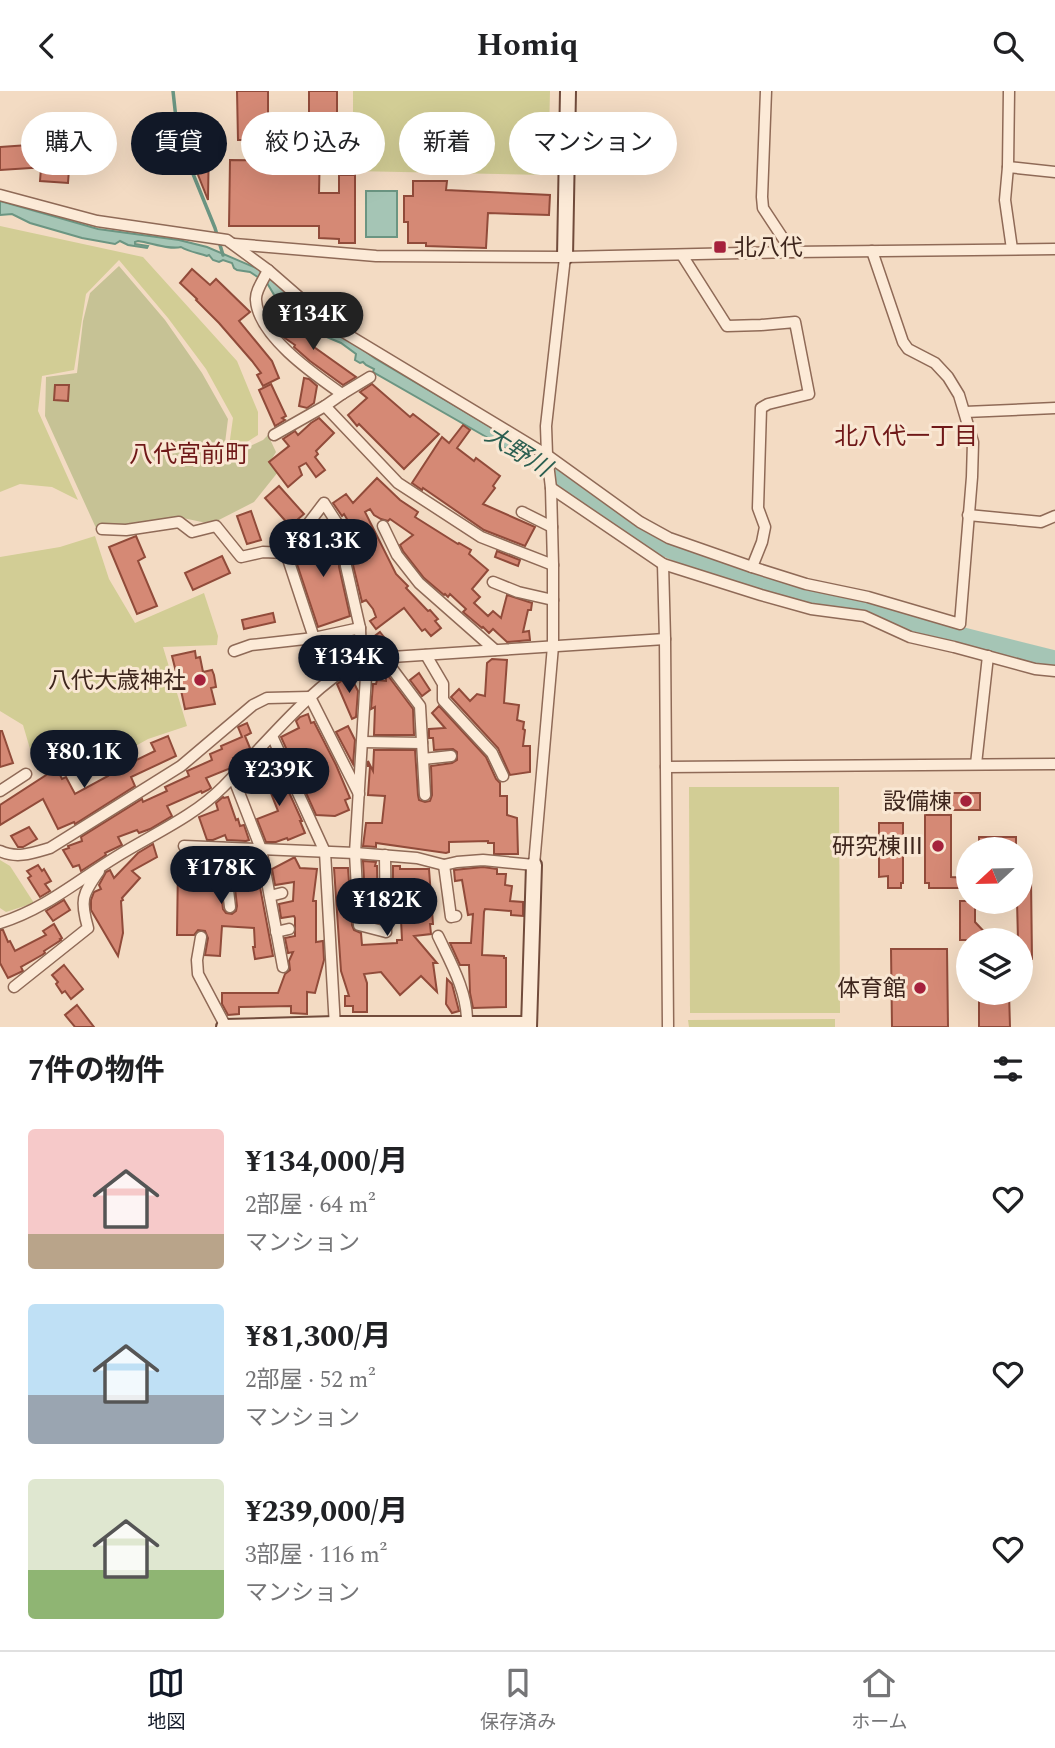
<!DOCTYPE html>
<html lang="ja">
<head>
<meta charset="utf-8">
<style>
  body { margin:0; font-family:Spectral,"Noto Sans JP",serif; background:#f2f2f2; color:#202124; height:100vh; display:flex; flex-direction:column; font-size:26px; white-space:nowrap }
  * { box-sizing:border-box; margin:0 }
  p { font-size:23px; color:#757577 }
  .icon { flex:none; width:38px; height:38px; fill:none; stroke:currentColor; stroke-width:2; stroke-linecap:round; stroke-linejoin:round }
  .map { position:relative; height:936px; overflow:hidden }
  .sheet { display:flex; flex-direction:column; background:#fff; flex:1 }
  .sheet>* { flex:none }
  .banner { position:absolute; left:21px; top:21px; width:700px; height:63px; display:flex; gap:14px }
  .needle { width:46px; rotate:248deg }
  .controls { position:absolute; left:956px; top:746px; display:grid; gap:14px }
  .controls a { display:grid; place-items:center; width:77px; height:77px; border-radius:50%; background:#fff; box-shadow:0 7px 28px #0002; font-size:35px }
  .price { position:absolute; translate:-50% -60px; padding:0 16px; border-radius:24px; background:#111827; color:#fff; font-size:23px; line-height:46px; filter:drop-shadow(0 2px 4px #0008) }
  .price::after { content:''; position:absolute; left:50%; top:42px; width:21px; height:16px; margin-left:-10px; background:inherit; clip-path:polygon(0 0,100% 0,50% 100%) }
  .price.current { background:#222; color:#fff }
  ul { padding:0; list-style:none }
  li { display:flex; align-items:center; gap:21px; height:175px; padding:0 28px }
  li span { display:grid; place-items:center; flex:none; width:196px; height:140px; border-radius:7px; color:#555 }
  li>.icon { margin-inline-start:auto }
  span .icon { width:84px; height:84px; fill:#fffc; stroke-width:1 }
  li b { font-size:30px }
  h2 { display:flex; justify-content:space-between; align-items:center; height:84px; padding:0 28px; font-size:30px }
  .tag { padding:0 24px; border-radius:32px; background:#fff; box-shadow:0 7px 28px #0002; font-size:24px; line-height:63px }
  .tag.current { background:#111827; color:#fff }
  header { display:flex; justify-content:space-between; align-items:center; height:91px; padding:0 28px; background:#fff; font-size:32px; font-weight:700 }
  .dock { display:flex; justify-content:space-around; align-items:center; height:98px; border-top:2px solid #e0e0e0; background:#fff; font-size:19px; color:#757577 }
  .dock a { display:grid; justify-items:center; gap:4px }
  .dock .current { color:#111827 }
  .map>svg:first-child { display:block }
  .green { fill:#d2cd95 }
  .cemetery { fill:#c6c295 }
  .water { fill:#a5c5b5; stroke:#6b9582; stroke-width:2 }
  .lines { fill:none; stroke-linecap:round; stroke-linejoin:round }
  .stream { stroke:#6b9582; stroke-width:3.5 }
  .river { stroke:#a5c5b5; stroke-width:21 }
  .building { fill:#d58975; stroke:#914b3a; stroke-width:2 }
  .street-casing { stroke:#8f6a57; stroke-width:13 }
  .secondary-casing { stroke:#714b3b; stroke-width:18 }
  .street { stroke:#fcead7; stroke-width:10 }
  .secondary { stroke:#fcead7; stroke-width:14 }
  .poi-dot { fill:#a5213c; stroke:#f9e7d3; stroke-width:2.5 }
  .labels { text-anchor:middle; stroke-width:6; stroke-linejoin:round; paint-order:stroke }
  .poi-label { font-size:23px; fill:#3e261d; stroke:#f9e7d3; text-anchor:end }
  .neighbourhood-label { font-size:24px; fill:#6f1818; stroke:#f9e7d3 }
  .water-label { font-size:24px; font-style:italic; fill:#2b5f51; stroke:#f9e7d3 }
</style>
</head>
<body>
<header><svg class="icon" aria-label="back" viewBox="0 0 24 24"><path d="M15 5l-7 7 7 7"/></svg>Homiq<svg class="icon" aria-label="search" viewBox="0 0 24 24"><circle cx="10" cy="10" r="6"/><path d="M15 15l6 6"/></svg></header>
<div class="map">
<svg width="1055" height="936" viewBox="0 0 1055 936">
  <rect width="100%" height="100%" fill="#f3dbc3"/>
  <g class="green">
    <path d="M 353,0 L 550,0 L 548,84 L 353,80 Z"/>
    <path d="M 0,135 L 143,166 L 237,270 L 258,321 L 258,344 L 228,363 L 233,327 L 206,278 L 168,227 L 119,169 L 86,203 L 74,279 L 42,285 L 38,320 L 78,409 L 52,396 L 20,393 L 0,401 Z"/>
    <path d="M 95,445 L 109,488 L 135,532 L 204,502 L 218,545 L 217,554 L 163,556 L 187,635 L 148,648 L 91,680 L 64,655 L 33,668 L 23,634 L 0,620 L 0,466 L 60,456 Z"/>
    <path d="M 689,696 L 839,696 L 840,922 L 690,922 Z"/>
    <path d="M 0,769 L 10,775 L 34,812 L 6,821 L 0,817 Z"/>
    <path d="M 835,928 L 835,936 L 689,936 L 688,929 Z"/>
  </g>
  <path class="cemetery" d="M 119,175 L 165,229 L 202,282 L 228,328 L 223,368 L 263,349 L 268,344 L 276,361 L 270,371 L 278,381 L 254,411 L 211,433 L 183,427 L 96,437 L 45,325 L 46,286 L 77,282 L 83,230 L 90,202 Z"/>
  <g class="water">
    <rect x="366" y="100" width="31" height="46"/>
    <path d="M 0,110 L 98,138 L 179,149 L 207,156 L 263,180 L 314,224 L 376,268 L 533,361 L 574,390 L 568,402 L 524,369 L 495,351 L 373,281 L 374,278 L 366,274 L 363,271 L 360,272 L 355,269 L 356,263 L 341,252 L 324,245 L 308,230 L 298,227 L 276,207 L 267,192 L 250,181 L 237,179 L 234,177 L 232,172 L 223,169 L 219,171 L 213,169 L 209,164 L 207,165 C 199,162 189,161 181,156 C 169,159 152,152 138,150 L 135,151 L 135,153 L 148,155 L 147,157 L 128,154 L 120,150 L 115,153 L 82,147 L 30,132 L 12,123 L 0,124 Z"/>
  </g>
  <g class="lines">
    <path class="stream" d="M 173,0 L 178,46 L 215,137 L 223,164"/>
    <path class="river" d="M 550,380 L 587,409 L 643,446 L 764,495 L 868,517 L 959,546 L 1055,570"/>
  </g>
  <g class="building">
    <path d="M 237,0 L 268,0 L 268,28 L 270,28 L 270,49 L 238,49 Z"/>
    <path d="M 309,0 L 337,0 L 337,56 L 320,56 L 319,102 L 339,102 L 339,84 L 355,84 L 355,152 L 339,152 L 339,148 L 319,147 L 319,135 L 229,135 L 230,69 L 308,70 L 308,47 L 289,47 L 288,28 L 309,28 Z"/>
    <path d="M 47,46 L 59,47 L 59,50 L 71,51 L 68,92 L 40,90 L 41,77 L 31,77 L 0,79 L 0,56 L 43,53 L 44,49 L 47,49 Z"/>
    <path d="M 183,46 L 209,47 L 208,109 Z"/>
    <path d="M 413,90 L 447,90 L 446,99 L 550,104 L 549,124 L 488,122 L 486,157 L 426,155 L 426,152 L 408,152 L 408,131 L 404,131 L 404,105 L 413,105 Z"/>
    <path d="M 192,178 L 210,194 L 216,188 L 250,221 L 239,230 L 272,270 L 279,287 L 263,295 L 257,284 L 261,282 L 252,270 L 219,232 L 196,209 L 197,208 L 180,192 Z"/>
    <path d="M 279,224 L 301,245 L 302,244 L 316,253 L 314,256 L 356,286 L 343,294 L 310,270 L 294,256 L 295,254 L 282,245 L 273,232 Z"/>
    <path d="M 304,287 L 309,288 L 317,295 L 314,312 L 307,317 L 299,315 Z"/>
    <path d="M 271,293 L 286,325 L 282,327 L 285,329 L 275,335 L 259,299 Z"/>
    <path d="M 372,293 L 410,326 L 413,323 L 439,343 L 404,378 L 359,333 L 357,335 L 348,324 L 367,307 L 360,301 Z"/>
    <path d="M 55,294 L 69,294 L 68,310 L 54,309 Z"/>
    <path d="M 319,327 L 334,342 L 316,360 L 318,363 L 315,366 L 325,379 L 316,386 L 306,372 L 299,376 L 302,384 L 288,396 L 269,371 L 289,355 L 283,348 L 295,340 L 298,344 L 311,332 Z"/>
    <path d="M 463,334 L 470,339 L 457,357 L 474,370 L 476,367 L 500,385 L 493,395 L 495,397 L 483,413 L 535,436 L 525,455 L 484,439 L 423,397 L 422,399 L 412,392 L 442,346 L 449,352 Z"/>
    <path d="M 377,387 L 400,409 L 418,421 L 415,426 L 458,453 L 459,452 L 471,459 L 469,463 L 488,479 L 472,498 L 480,506 L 474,512 L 488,525 L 493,520 L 501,527 L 507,504 L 532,512 L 531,519 L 528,519 L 523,541 L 529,540 L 530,549 L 507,551 L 493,538 L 489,542 L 483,536 L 482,537 L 463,521 L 466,518 L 450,503 L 448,506 L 445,503 L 444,504 L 424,487 L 403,460 L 400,454 L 413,444 L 390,428 L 388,430 L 381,428 L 374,424 L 370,418 L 365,421 L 396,483 L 408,495 L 406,497 L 428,520 L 430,519 L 438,528 L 435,530 L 441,537 L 431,545 L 425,538 L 422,540 L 404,517 L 376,538 L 370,530 L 376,526 L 373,518 L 366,509 L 362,511 L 353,474 L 353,460 L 363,455 L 344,423 L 342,425 L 333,412 L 346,403 L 353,412 Z"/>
    <path d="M 279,395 L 304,423 L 290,435 L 265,407 Z"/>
    <path d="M 251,420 L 261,449 L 247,453 L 237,425 Z"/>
    <path d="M 325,432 L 331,443 L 329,444 L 339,464 L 339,476 L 350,525 L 318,536 L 294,464 L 319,452 L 313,439 Z"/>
    <path d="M 136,445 L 145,466 L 138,470 L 157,515 L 137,523 L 109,456 Z"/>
    <path d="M 497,460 L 520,469 L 518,475 L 495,466 Z"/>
    <path d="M 222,465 L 230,482 L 193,499 L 185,482 Z"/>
    <path d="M 273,522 L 275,531 L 244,538 L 242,529 Z"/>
    <path d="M 380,541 L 388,551 L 376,560 L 373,560 L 368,553 L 368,550 Z"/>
    <path d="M 195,560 L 196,567 L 200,566 L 203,581 L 212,579 L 214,584 L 216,596 L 211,597 L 215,613 L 185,618 L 178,585 L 177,585 L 172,565 Z"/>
    <path d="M 492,568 L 507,569 L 504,612 L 519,614 L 517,629 L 524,631 L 523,638 L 525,639 L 523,655 L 530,655 L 530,681 L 510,684 L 498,657 L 451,606 L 459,598 L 470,610 L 477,603 L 485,605 L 487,572 Z"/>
    <path d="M 386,582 L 413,618 L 414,644 L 374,644 L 375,616 L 371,618 L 373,593 L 376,593 L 377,589 L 386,590 Z"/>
    <path d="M 419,582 L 430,599 L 422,605 L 410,589 Z"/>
    <path d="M 350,584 L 358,600 L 356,626 L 352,628 L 337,593 Z"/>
    <path d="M 439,615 L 486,666 L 496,688 L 500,692 L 500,705 L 507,705 L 507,724 L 517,727 L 518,763 L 494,763 L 494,752 L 488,752 L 488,750 L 449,751 L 449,761 L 446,762 L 376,752 L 376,756 L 363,755 L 366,732 L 382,732 L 385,705 L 368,704 L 370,675 L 368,675 L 368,670 L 373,680 L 374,659 L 415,659 L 418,704 L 419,709 L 425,711 L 430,710 L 432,704 L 431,675 L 452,672 L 457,669 L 457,661 L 453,658 L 434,659 L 433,647 L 429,647 L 429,638 L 445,637 L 432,622 Z"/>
    <path d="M 308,623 L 311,632 L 314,631 L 336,674 L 350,707 L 345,709 L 349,719 L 335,725 L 316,724 L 281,646 L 299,637 L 296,630 L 300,626 Z"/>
    <path d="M 247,632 L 251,642 L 245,645 L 250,657 L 245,662 L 233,667 L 235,672 L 231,677 L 206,687 L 211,697 L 208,699 L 202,702 L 201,700 L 167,715 L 172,725 L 150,738 L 139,742 L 137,739 L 118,746 L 122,754 L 105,762 L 106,764 L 81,780 L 79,774 L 73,776 L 63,759 L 69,757 L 68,755 L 82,750 L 81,746 L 142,708 L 143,711 L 167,700 L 165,696 L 189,685 L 187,680 L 212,669 L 210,663 L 222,658 L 221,655 L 242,646 L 238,636 Z"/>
    <path d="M 348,635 L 355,649 L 353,673 L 336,641 Z"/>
    <path d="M 0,640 L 2,640 L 13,672 L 0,676 Z"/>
    <path d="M 168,645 L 176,665 L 131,686 L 135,695 L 75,733 L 74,731 L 58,738 L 43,708 L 0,734 L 0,714 L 54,679 L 55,681 L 58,680 L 62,688 L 66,686 L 75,703 L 108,685 L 104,675 L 114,671 L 116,675 L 121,673 L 122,676 L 155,660 L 151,652 Z"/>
    <path d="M 273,666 L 302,730 L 300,730 L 305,742 L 288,749 L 287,747 L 276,751 L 266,751 L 257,728 L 278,720 L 259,672 Z"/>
    <rect x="951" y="702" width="29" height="17"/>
    <path d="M 223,706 L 224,707 L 228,706 L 236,729 L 238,728 L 240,735 L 244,734 L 249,749 L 246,750 L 227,749 L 225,744 L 213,749 L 207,749 L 199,726 L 218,719 L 216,712 Z"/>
    <path d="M 925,724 L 951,724 L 951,786 L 968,787 L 968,797 L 929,797 L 929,792 L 925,792 Z"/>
    <path d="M 879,732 L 903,732 L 903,792 L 901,792 L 901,797 L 888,797 L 888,785 L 879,786 Z"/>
    <path d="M 29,736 L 37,748 L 23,756 L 18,756 L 11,745 Z"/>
    <rect x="979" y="746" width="37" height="12"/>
    <path d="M 153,753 L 157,766 L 132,780 L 140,787 L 122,807 L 123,809 L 121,810 L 123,842 L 118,865 L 91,819 L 91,809 L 94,801 L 101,798 L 99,794 L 106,781 L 110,779 L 114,787 L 138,762 Z"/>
    <path d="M 233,764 L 243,765 L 245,781 L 257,780 L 273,865 L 255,868 L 253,856 L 255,856 L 254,837 L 222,835 L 220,865 L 205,864 L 208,847 L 205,840 L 198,839 L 194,844 L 177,844 L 178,774 L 188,774 L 188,777 L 208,777 L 209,771 L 217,771 L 223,818 L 226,822 L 232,823 L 236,820 L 237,815 L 232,770 L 234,769 Z"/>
    <path d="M 293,767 L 295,767 L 300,777 L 317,778 L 313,810 L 316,810 L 316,851 L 323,850 L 324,869 L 315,902 L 307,901 L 307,923 L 291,922 L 291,915 L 239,916 L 239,923 L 228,924 L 222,913 L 222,902 L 278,902 L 285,883 L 290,879 L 289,870 L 293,861 L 288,862 L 285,847 L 295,845 L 295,827 L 294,825 L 281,827 L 279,813 L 293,810 L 294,791 L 275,794 L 272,778 Z"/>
    <path d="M 363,770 L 376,771 L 375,775 L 377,775 L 378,825 L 366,824 Z"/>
    <path d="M 38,774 L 42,780 L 44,778 L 51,790 L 45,793 L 50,800 L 40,806 L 28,787 L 31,785 L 27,780 Z"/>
    <path d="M 393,775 L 400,775 L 400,778 L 429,778 L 433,833 L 430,833 L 431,843 L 414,845 L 437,872 L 433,872 L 437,901 L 421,885 L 400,904 L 381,881 L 364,883 L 367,892 L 367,921 L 353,921 L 353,915 L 345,915 L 345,905 L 349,905 L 341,880 L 334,777 L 348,777 L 352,834 L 354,839 L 361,842 L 362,854 L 397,852 L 397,849 L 402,849 L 401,829 L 396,830 L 396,825 L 393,825 Z"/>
    <path d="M 483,776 L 497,778 L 497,783 L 506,783 L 505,794 L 512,795 L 510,810 L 523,811 L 523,825 L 511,824 L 511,820 L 485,818 L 484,821 L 482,864 L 504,865 L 504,867 L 506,867 L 506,916 L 473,917 L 470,902 L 469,874 L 460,874 L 450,852 L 471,852 L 473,823 L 468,824 L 462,789 L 455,790 L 454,779 Z"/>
    <path d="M 1031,788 L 1032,868 L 1020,868 L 1020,849 L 1018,849 L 1017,810 L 1020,810 L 1020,789 Z"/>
    <path d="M 64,809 L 70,819 L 53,830 L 46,820 Z"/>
    <path d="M 960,810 L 975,810 L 975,831 L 992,849 L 960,849 Z"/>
    <path d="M 54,833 L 62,847 L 60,848 L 61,849 L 44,860 L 45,862 L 42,864 L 21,876 L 23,880 L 8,887 L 0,872 L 0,839 L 3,839 L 8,851 L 10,850 L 15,860 L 46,844 L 43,840 Z"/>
    <path d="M 891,858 L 947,858 L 948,936 L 892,936 Z"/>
    <path d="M 64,874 L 83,898 L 71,908 L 65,900 L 62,902 L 56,893 L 58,891 L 52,884 Z"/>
    <path d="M 447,888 L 452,893 L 459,920 L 452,922 L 446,913 Z"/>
    <path d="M 979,901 L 1009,901 L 1010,936 L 979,936 Z"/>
    <path d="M 77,914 L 94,936 L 75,936 L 65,924 Z"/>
  </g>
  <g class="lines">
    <g class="street-casing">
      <g id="street">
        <path d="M 766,0 L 762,106 L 763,117 L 792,161"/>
        <path d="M 1009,0 L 1008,76 L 1005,109 L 1012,158"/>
        <path d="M 1008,76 L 1055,81"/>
        <path d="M 0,104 L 97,130 L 227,149 L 268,179 L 330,233 L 547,364 L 640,431 L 669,447 L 752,476 L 806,493 L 868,506 L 960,533 L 972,386 L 973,351 L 959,304 L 948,286 L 935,272 L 908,258 L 903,251 L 872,160"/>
        <path d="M 234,153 L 376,165 L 565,166 L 792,161 L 1055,158"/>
        <path d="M 682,164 L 727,235 L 761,234 L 795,231 L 809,303 L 768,313 L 761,317 L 758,417 L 765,436 L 762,451 L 752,476"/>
        <path d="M 268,179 C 264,188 255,200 256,209 C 258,245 315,284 342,303 L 325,315 L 398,392 L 481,446 L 553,474"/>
        <path d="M 342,303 L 370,286"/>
        <path d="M 965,321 L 1055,317"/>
        <path d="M 274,344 L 325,315"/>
        <path d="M 551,397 L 663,473 L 761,504 L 811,518 L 864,525 L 910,546 L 954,556 L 1035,578 L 1055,580"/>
        <path d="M 522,421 L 552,436"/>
        <path d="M 968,424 L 1041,431 L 1055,425"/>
        <path d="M 383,435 L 397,464 L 419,492 L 495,559"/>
        <path d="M 102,438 L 126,439 L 179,431 L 192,441 L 216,435 L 241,466 L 263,461 L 286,462 L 314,547 L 360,537 L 361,568"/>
        <path d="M 286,462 L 324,412 L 346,446 L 346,475 L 360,537"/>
        <path d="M 663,473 L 665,548 L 668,936"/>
        <path d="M 493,491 L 518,501 L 553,509"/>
        <path d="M 234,560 L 251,554 L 314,547"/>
        <path d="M 426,564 L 443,593 L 443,609 L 492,662 L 503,685"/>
        <path d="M 384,567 L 420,615 L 425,704"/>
        <path d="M 367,569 L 355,762 L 359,834 L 386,841 L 385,764"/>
        <path d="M 310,606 L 359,703"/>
        <path d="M 272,645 L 325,761 L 335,936"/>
        <path d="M 362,651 L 422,652"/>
        <path d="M 423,668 L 451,665"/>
        <path d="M 976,673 L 988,565"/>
        <path d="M 666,676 L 1055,673"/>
        <path d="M 233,686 L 261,758 L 283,876"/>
        <path d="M 0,700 L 26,683"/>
        <path d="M 184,755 L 355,762 L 417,767 L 444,774 L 457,771 L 483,769 L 534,774 L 553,555 L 553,474 L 551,397 L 547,364 L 546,335 L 565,166"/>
        <path d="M 223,757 L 230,816"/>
        <path d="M 0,760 C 17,768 33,762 50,757 L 181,675 L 253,614 L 267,607 L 310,606"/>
        <path d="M 444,774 L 451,826 L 456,825"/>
        <path d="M 270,805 L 282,802"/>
        <path d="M 0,832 C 45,818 77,790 116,766 C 153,743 193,726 223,696 C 266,653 308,598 361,568 L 665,548"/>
        <path d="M 276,841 L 289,838"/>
        <path d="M 438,845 C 451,872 468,902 467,933"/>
        <path d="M 201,846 L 197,869 L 198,883 L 226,936"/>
        <path d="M 14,896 L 88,837 C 80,809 82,804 99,780"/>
      </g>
    </g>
    <g class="secondary-casing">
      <g id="secondary">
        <path d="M 565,166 L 568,0"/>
        <path d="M 224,936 L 335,933 L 529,933"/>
        <path d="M 529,936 L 534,774"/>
      </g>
    </g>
    <use href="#street" class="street"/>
    <use href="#secondary" class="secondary"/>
  </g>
  <g class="poi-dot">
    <rect x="713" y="149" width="14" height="14" rx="3.5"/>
    <circle cx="200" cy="589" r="7"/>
    <circle cx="966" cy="710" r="7"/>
    <circle cx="938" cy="755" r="7"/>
    <circle cx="920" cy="897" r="7"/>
  </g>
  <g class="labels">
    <g class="poi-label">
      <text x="734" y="164" text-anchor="start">北八代</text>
      <text x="186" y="597">八代大歳神社</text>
      <text x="952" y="718">設備棟</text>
      <text x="924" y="763">研究棟Ⅲ</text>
      <text x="906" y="905">体育館</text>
    </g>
    <g class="neighbourhood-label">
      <text x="906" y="353">北八代一丁目</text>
      <text x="189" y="371">八代宮前町</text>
    </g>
    <g class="water-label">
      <text transform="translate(518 360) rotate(32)" y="8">大野川</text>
    </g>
  </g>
</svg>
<div class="controls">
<a><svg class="needle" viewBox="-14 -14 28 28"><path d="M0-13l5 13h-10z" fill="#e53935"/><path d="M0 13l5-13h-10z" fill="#757577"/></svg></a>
<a><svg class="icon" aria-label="layers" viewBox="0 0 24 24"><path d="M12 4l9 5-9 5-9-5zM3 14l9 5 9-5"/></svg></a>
</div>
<b class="price current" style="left:313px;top:261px">¥134K</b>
<b class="price" style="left:323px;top:488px">¥81.3K</b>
<b class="price" style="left:349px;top:604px">¥134K</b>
<b class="price" style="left:84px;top:699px">¥80.1K</b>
<b class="price" style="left:279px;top:717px">¥239K</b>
<b class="price" style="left:221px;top:815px">¥178K</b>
<b class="price" style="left:387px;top:847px">¥182K</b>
<div class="banner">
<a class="tag">購入</a>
<a class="tag current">賃貸</a>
<a class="tag">絞り込み</a>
<a class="tag">新着</a>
<a class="tag">マンション</a>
</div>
</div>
<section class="sheet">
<h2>7件の物件<svg class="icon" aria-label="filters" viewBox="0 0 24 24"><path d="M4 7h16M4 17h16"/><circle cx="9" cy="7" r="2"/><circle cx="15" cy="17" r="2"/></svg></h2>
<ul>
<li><span style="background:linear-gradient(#f6c9c9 75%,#b9a48a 0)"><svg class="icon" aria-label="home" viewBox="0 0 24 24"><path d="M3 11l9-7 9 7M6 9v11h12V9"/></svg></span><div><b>¥134,000/月</b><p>2部屋 · 64 m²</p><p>マンション</p></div><svg class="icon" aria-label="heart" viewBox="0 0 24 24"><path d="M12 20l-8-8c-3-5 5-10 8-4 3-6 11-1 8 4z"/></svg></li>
<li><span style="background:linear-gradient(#bfe0f5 65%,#9aa5b1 0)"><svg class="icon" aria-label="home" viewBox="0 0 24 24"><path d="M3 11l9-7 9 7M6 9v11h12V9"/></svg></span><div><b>¥81,300/月</b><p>2部屋 · 52 m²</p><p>マンション</p></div><svg class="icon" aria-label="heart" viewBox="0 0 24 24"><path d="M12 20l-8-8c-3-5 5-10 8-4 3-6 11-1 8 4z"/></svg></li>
<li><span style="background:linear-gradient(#dfe7d0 65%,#8fb573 0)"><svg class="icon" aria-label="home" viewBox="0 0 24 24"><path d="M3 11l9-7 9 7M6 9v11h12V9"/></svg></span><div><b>¥239,000/月</b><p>3部屋 · 116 m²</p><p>マンション</p></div><svg class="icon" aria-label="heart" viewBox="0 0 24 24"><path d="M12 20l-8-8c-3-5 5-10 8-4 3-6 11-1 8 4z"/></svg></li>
</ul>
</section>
<nav class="dock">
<a class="current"><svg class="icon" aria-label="map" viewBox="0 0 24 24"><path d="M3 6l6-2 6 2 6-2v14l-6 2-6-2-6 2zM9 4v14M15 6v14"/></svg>地図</a>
<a><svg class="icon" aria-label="saved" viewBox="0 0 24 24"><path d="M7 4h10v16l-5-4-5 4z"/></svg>保存済み</a>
<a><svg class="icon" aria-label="home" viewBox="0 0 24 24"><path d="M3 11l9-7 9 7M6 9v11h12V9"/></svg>ホーム</a>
</nav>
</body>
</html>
